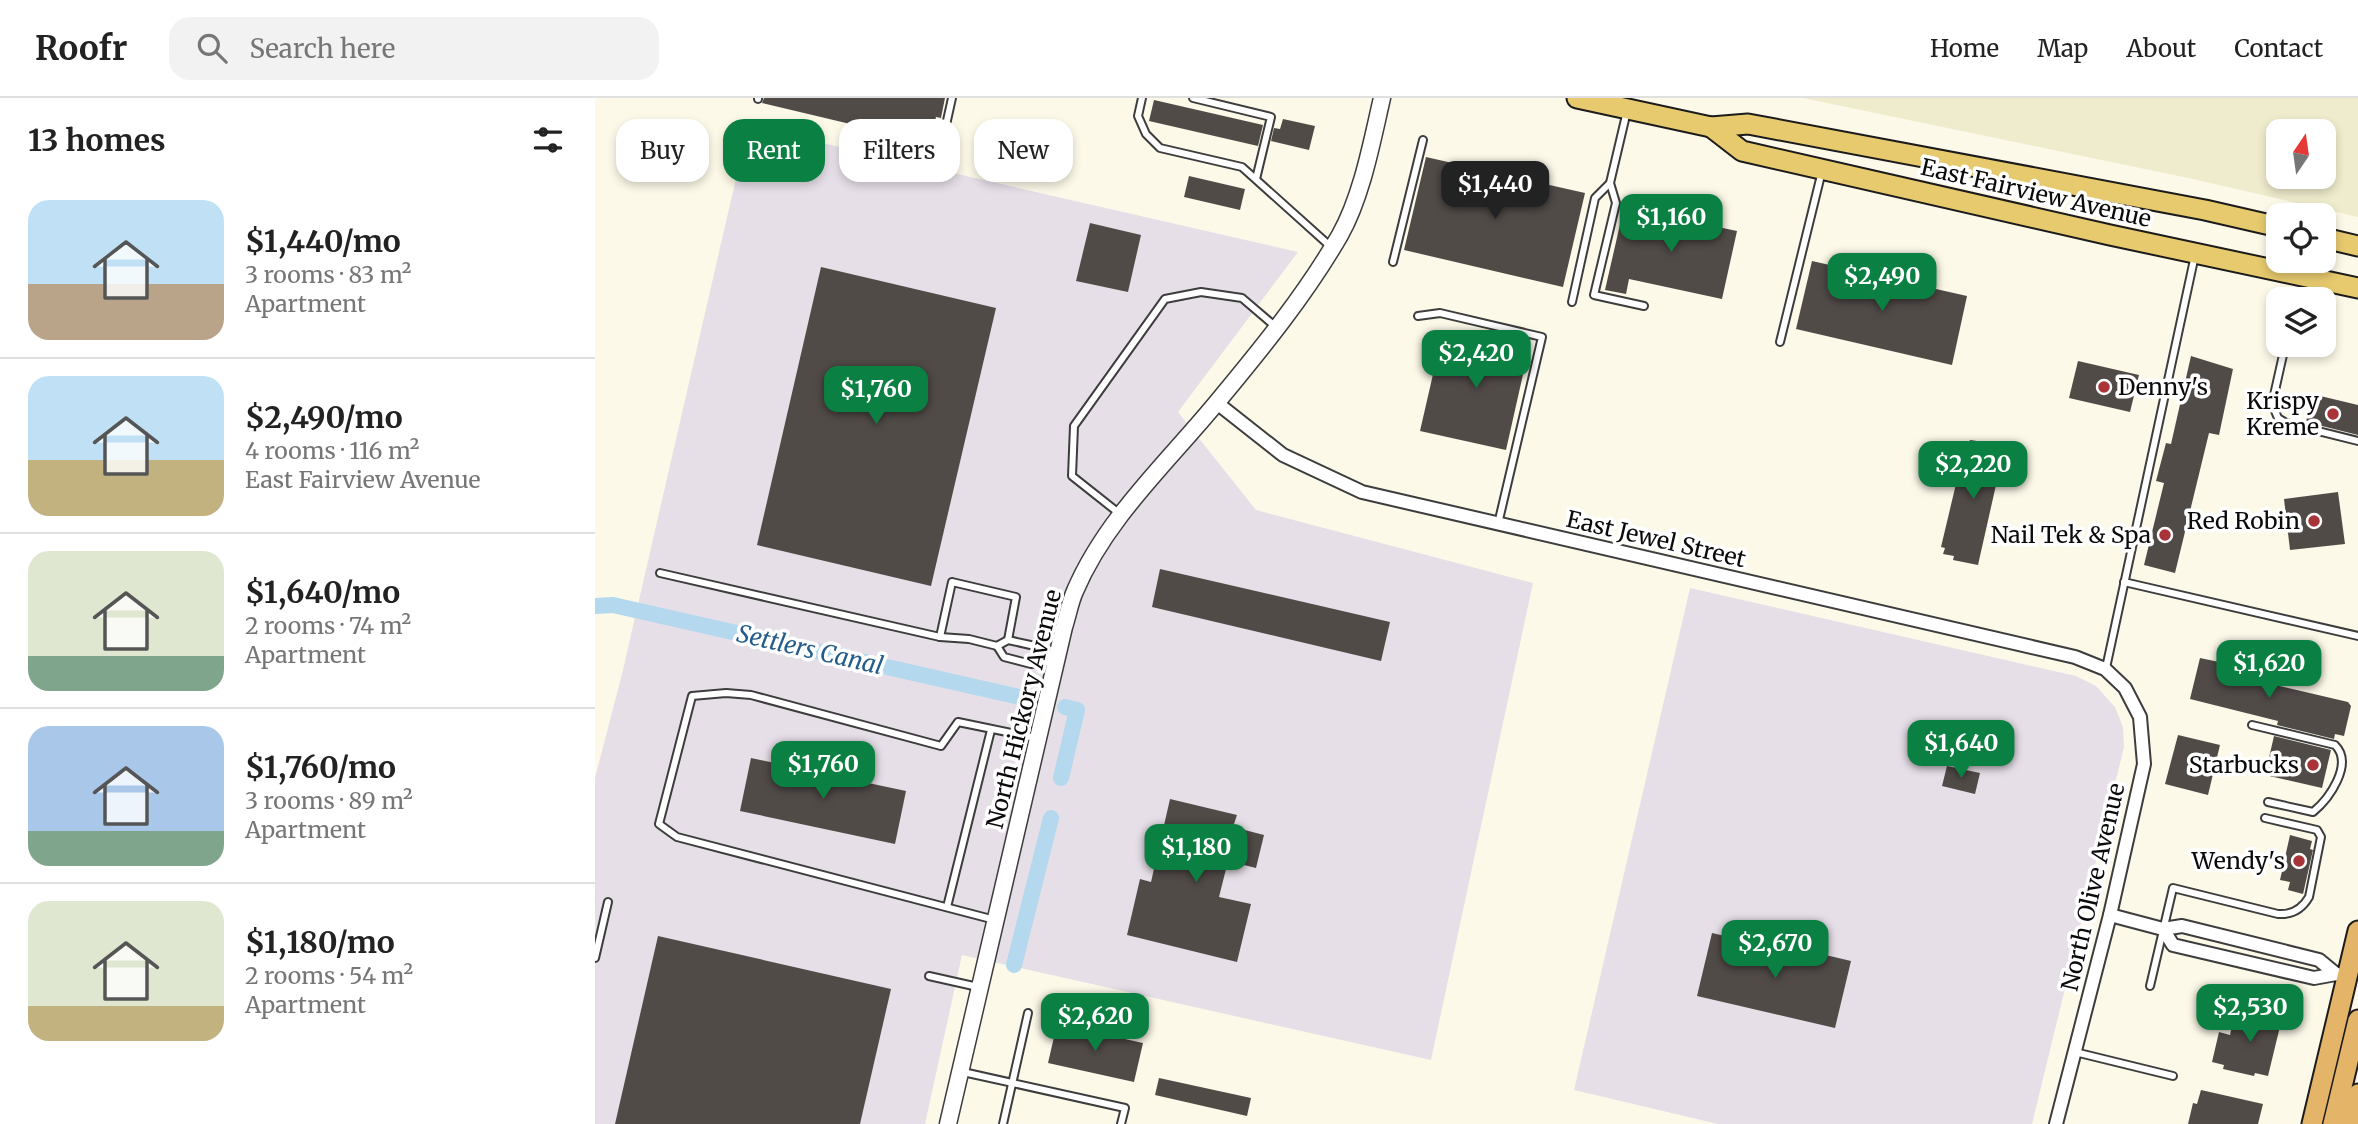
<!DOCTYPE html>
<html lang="en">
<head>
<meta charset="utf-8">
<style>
  body { margin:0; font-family:Merriweather,serif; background:#f2f2f2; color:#222; height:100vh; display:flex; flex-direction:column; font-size:26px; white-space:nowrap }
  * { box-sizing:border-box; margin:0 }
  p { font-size:23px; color:#767676 }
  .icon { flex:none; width:38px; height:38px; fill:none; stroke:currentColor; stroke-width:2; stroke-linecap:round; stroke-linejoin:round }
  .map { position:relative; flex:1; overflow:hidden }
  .details { display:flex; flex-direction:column; background:#fff; width:595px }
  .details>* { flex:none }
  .banner { position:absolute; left:21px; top:21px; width:665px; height:63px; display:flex; gap:14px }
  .needle { width:46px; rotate:13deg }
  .buttons { position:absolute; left:1671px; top:21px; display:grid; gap:14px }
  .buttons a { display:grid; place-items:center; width:70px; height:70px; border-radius:14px; background:#fff; box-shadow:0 4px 10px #0003; font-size:35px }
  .price { position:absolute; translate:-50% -60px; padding:0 16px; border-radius:14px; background:#0b8043; color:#fff; font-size:23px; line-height:46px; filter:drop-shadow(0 2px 4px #0008) }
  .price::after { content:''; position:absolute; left:50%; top:42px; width:21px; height:16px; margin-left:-10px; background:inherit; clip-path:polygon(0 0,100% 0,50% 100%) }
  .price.selected { background:#222; color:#fff }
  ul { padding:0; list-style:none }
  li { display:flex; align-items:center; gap:21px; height:175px; padding:0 28px }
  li+li { border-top:2px solid #e0e0e0 }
  li span { display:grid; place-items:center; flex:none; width:196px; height:140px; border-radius:21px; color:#555 }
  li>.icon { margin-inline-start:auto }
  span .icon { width:84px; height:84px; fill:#fffc; stroke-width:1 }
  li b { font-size:30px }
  h2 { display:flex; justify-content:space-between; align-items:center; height:84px; padding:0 28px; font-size:30px }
  .chip { padding:0 24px; border-radius:21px; background:#fff; box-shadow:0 4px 10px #0003; font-size:24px; line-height:63px }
  .chip.selected { background:#0b8043; color:#fff }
  header { display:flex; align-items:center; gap:42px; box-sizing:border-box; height:98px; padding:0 35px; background:#fff; border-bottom:2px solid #e0e0e0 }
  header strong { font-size:33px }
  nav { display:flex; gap:38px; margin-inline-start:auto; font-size:24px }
  .search { width:490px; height:63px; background:#f2f2f2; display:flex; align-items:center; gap:18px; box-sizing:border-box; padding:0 24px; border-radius:21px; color:#767676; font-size:26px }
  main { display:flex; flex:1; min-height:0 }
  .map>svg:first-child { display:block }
  .industrial { fill:#e7dfe8 }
  .farmland { fill:#efeccd; fill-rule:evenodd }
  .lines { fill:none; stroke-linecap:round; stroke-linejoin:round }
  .canal { stroke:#b4d8ed; stroke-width:16 }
  .building { fill:#514b48 }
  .service-casing { stroke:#3d3d3d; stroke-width:10 }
  .minor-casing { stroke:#3d3d3d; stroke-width:16 }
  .tertiary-casing { stroke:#3d3d3d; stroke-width:19 }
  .primary-casing { stroke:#1b1b1b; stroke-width:23 }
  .trunk-casing { stroke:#1b1b1b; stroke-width:23 }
  .service { stroke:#fff; stroke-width:6 }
  .minor { stroke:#fff; stroke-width:12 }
  .tertiary { stroke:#fff; stroke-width:16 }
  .primary { stroke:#e7ca6e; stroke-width:19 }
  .trunk { stroke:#e4b468; stroke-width:19 }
  .poi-dot { fill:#a83439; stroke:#fff; stroke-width:2.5 }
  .labels { text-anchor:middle; stroke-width:7; stroke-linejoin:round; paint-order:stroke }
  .street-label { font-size:23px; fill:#0a0a0a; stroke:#fff }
  .poi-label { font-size:23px; fill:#0a0a0a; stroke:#fff; text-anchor:end }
  .water-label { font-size:24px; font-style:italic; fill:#245d8b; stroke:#fff }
</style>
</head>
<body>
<header>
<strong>Roofr</strong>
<div class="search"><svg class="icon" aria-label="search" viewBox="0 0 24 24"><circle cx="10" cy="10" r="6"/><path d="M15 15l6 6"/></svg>Search here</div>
<nav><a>Home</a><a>Map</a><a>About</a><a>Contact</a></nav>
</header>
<main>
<section class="details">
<h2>13 homes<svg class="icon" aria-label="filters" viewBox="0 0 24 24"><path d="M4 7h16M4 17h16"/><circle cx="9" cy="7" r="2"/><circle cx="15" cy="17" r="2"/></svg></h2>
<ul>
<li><span style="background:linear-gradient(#bfe0f5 60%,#b9a48a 0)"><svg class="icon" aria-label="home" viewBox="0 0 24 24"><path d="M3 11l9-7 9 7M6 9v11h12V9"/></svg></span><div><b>$1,440/mo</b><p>3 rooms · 83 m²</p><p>Apartment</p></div></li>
<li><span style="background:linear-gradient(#bfe0f5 60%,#c2b280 0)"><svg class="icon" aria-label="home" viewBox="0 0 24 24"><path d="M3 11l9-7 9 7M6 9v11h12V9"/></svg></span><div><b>$2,490/mo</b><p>4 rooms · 116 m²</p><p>East Fairview Avenue</p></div></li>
<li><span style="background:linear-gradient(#dfe7d0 75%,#7fa58c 0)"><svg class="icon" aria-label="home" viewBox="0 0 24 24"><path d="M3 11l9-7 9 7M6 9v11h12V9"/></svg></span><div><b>$1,640/mo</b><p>2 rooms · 74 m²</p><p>Apartment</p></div></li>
<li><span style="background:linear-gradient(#a9c7e8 75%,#7fa58c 0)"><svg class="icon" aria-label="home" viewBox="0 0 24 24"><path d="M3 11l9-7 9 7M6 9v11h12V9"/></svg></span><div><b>$1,760/mo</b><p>3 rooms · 89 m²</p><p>Apartment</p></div></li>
<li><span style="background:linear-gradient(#dfe7d0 75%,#c2b280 0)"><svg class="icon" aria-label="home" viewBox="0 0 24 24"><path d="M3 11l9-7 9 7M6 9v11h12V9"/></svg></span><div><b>$1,180/mo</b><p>2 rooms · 54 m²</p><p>Apartment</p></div></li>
</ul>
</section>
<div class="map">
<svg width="1763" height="1026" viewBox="0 0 1763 1026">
  <rect width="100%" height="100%" fill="#fcf9e9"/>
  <g class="industrial">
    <path d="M 153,28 L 703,154 L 583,314 L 661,412 L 938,485 L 836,962 L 367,857 L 330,1026 L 0,1026 L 0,680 L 27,576 Z"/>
    <path d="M 1095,490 L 1481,578 L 1501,588 L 1520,609 L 1528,629 L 1529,649 L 1437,1026 L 1123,1026 L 979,992 Z"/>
  </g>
  <path class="farmland" d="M 1208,0 L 1763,0 L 1763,119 L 1598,81 ZM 1684,33 L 1729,33 L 1729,79 L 1684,79 Z"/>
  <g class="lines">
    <g class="canal">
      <path d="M 0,508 L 18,507 L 429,600"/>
      <path d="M 466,680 L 482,612 L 470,609"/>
      <path d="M 419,867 L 456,720"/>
    </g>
  </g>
  <g class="building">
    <path d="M 169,0 L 350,0 L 346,20 L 341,19 L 335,45 L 167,5 Z"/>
    <path d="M 559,2 L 668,27 L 663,48 L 554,23 Z"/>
    <path d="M 688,21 L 720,28 L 714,52 L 676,43 L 679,30 L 685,31 Z"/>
    <path d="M 831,59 L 897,74 L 898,67 L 925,73 L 923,80 L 990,95 L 968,189 L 809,152 Z"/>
    <path d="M 594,78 L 650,91 L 645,112 L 589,99 Z"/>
    <path d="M 1029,109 L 1142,133 L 1127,201 L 1034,181 L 1031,196 L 1010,192 Z"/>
    <path d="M 495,125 L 546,137 L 533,194 L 481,183 Z"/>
    <path d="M 1217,163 L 1372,198 L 1357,267 L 1201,231 Z"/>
    <path d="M 226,169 L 401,210 L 336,488 L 162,447 Z"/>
    <path d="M 897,235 L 929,242 L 934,250 L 911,352 L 825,333 L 847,237 L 894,247 Z"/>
    <path d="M 1596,258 L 1638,271 L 1624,337 L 1614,335 L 1580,475 L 1549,467 L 1569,385 L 1561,383 L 1571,345 L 1576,346 Z"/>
    <path d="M 1483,263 L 1544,277 L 1535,314 L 1474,300 Z"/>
    <path d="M 1717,296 L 1763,307 L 1763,337 L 1711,324 Z"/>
    <path d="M 1375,342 L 1410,347 L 1383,467 L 1358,462 L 1359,458 L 1348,456 L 1350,450 L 1346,449 L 1370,348 L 1373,348 Z"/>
    <path d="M 1743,394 L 1750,446 L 1695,452 L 1689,401 Z"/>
    <path d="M 565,471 L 795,524 L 786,563 L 557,509 Z"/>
    <path d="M 1605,560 L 1648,569 L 1646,576 L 1652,578 L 1651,580 L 1753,604 L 1756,608 L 1749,638 L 1740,636 L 1739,641 L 1682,627 L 1683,623 L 1595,601 Z"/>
    <path d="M 1583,637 L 1625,647 L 1613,697 L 1570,686 Z"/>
    <path d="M 1679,638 L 1736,652 L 1727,690 L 1670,677 Z"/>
    <path d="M 156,660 L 311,693 L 300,746 L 145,713 Z"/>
    <path d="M 1352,668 L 1385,675 L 1380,696 L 1347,688 Z"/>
    <path d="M 575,701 L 642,717 L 638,729 L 669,737 L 661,770 L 633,763 L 624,799 L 656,806 L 642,864 L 532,837 L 545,781 L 556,784 Z"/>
    <path d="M 1695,737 L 1717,743 L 1715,751 L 1718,752 L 1708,796 L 1693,792 L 1695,784 L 1685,782 Z"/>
    <path d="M 1117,835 L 1217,858 L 1218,854 L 1256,863 L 1240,930 L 1102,898 Z"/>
    <path d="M 63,838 L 296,891 L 265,1026 L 20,1026 Z"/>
    <path d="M 1666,906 L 1685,910 L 1684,915 L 1688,916 L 1673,978 L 1660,975 L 1659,978 L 1628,971 L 1629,967 L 1617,964 L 1624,934 L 1635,937 L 1637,928 L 1649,930 L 1652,919 L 1660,920 L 1663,909 L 1665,910 Z"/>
    <path d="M 462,926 L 548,945 L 539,984 L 453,965 Z"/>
    <path d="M 564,980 L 656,1000 L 652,1018 L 560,997 Z"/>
    <path d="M 1606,992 L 1668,1006 L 1663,1026 L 1593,1026 L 1598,1005 L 1602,1006 Z"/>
  </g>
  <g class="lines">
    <g class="service-casing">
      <g id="service">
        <path d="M 547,0 L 543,18 L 551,36 L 565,50 L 647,69 L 735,148"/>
        <path d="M 598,0 L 676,19 L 661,81"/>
        <path d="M 163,1 L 163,0"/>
        <path d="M 1032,13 L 1015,85 L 1021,105 L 999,197 L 1049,208"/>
        <path d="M 347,45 L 357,0"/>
        <path d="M 798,164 L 828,42"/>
        <path d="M 977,204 L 1000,100 L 1015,85"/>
        <path d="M 823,218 L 845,215 L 947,239 L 903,426"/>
        <path d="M 1185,244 L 1227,73"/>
        <path d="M 1688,257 L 1677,306 L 1683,320 L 1691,325 L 1763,343"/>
        <path d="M 525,416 L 477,378 L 479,328 L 570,201 L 606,194 L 647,200 L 681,229"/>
        <path d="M 65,475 L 345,539 L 357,484 L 421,499 L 413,542"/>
        <path d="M 1529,484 L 1763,538"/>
        <path d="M 345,539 L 374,541 L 402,548"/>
        <path d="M 413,542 L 440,548 L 461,563 L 436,566 L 409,559 L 402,548 Z"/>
        <path d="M 1511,570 L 1600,157"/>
        <path d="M 1657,627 L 1740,647 C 1759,666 1734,701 1718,714 L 1673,704"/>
        <path d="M 352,809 L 396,632"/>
        <path d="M 400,822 L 82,739 L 64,726 L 97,598 L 131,595 L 156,597 L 346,648 L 363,624 L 441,640"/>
        <path d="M 0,860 L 13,804"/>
        <path d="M 334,878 L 383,889"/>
        <path d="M 1555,888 L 1578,790 L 1683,816 C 1696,817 1707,811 1714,799 L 1726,739 L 1722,732 L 1670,720"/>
        <path d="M 1480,954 L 1578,978"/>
        <path d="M 368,974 L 530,1010 L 526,1026"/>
        <path d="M 408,1026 L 433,915"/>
      </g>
    </g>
    <g class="minor-casing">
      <g id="minor">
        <path d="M 622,305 L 688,357 L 767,394 L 1480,559 L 1510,571 L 1530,590 L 1545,619 L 1549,666 L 1515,817 L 1461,1026"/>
        <path d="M 1515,817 L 1568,831 L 1587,828 L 1724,862 L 1741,876 L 1752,878"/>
        <path d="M 1568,831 L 1578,847 L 1719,880 L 1741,876"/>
      </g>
    </g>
    <g class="tertiary-casing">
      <path id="tertiary" d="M 353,1026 L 469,529 C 473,517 475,504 480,493 C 511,420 573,364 623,303 C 667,250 711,196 745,137 C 767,98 777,43 787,0"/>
    </g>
    <g class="primary-casing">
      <g id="primary">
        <path d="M 982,0 L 1116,29 L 1153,26 L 1610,112 L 1684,129"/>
        <path d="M 1116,29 L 1147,53 L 1515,137 L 1763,190"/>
        <path d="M 1729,140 L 1763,148"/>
      </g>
    </g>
    <g class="trunk-casing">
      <g id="trunk">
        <path d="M 1717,1026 L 1763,833"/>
        <path d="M 1738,1026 L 1763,922"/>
        <path d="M 1756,1026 L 1763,996"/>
      </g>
    </g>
    <use href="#service" class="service"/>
    <use href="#minor" class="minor"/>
    <use href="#tertiary" class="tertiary"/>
    <use href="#primary" class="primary"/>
    <use href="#trunk" class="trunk"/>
  </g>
  <g class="poi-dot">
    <circle cx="1509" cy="289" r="7"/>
    <circle cx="1738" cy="316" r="7"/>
    <circle cx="1719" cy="423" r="7"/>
    <circle cx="1570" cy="437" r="7"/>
    <circle cx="1718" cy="667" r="7"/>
    <circle cx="1704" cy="763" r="7"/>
  </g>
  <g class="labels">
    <g class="street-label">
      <text transform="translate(1441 95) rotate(13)" y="8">East Fairview Avenue</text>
      <text transform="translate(1061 441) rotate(13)" y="8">East Jewel Street</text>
      <text transform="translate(429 611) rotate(-76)" y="8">North Hickory Avenue</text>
      <text transform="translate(1498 789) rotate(-77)" y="8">North Olive Avenue</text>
    </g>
    <g class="poi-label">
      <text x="1523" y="297" text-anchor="start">Denny's</text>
      <text x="1724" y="311">Krispy<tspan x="1724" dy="26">Kreme</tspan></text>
      <text x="1705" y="431">Red Robin</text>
      <text x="1556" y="445">Nail Tek &amp; Spa</text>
      <text x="1704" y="675">Starbucks</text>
      <text x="1690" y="771">Wendy's</text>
    </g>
    <g class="water-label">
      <text transform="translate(215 552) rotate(13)" y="8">Settlers Canal</text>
    </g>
  </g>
</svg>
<div class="buttons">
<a><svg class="needle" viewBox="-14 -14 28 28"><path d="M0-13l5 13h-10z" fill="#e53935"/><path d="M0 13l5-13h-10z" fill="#767676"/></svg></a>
<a><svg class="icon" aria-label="locate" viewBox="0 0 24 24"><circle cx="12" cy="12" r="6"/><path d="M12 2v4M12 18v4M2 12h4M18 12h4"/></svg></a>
<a><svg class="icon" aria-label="layers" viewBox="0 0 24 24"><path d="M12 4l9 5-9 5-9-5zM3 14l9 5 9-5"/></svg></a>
</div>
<b class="price selected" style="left:900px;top:123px">$1,440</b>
<b class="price" style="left:1076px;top:156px">$1,160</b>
<b class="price" style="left:1287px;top:215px">$2,490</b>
<b class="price" style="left:881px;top:292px">$2,420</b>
<b class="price" style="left:281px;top:328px">$1,760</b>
<b class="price" style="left:1378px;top:403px">$2,220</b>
<b class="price" style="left:1674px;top:602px">$1,620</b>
<b class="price" style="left:1366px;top:682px">$1,640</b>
<b class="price" style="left:228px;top:703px">$1,760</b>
<b class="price" style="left:601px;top:786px">$1,180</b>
<b class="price" style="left:1180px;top:882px">$2,670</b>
<b class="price" style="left:1655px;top:946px">$2,530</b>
<b class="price" style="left:500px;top:955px">$2,620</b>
<div class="banner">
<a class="chip">Buy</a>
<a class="chip selected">Rent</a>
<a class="chip">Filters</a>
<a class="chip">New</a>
</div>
</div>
</main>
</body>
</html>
